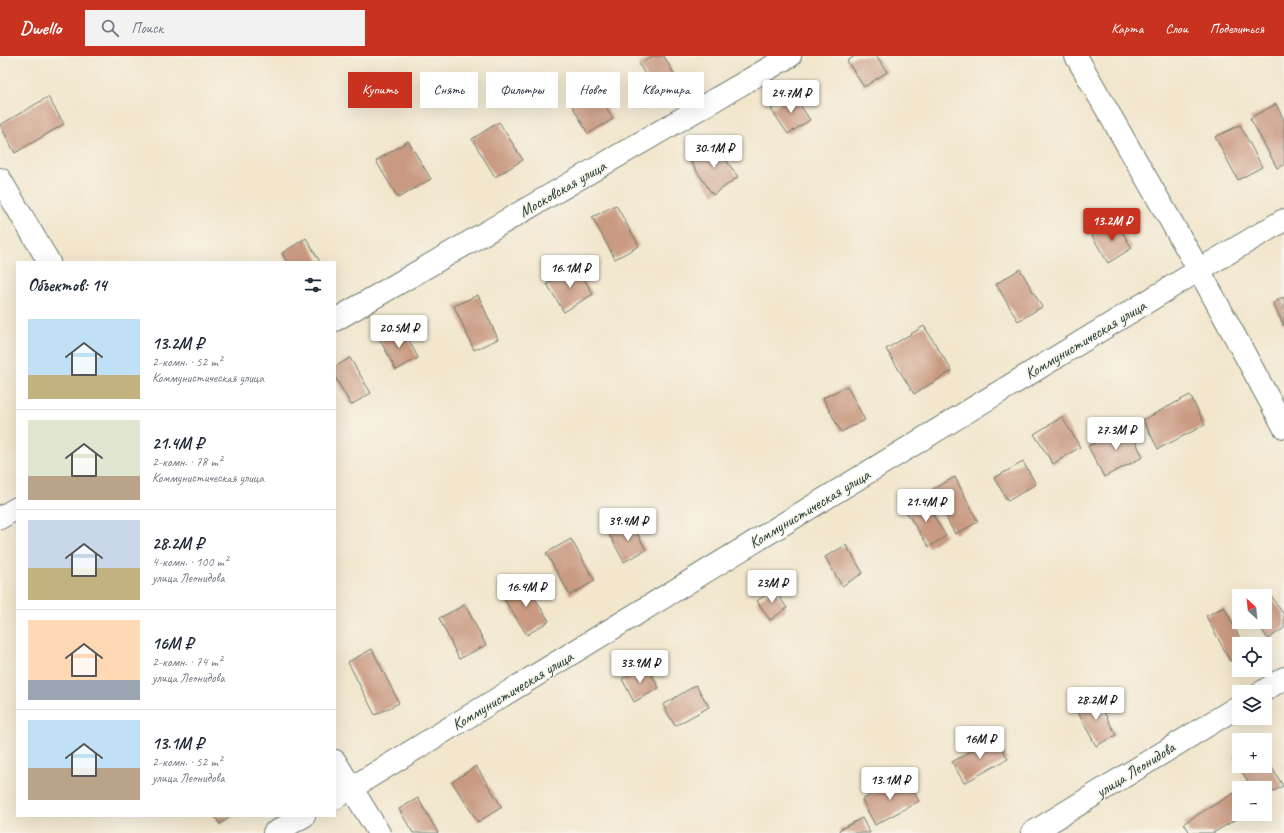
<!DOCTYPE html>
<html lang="ru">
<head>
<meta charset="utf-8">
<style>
  body { margin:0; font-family:Caveat,sans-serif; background:#f2f2f3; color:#1f2937; height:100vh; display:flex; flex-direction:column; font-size:15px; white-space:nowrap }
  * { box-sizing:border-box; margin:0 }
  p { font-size:13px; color:#747a83 }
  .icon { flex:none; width:22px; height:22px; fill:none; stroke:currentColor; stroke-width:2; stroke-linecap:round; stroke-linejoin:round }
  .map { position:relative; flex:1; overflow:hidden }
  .panel { position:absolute; left:16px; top:205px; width:320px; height:556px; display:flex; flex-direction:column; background:#fff; border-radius:0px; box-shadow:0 4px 16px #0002 }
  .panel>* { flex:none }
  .top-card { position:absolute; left:348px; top:16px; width:380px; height:36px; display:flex; gap:8px }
  .needle { width:26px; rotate:333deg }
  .buttons { position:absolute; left:1232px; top:533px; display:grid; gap:8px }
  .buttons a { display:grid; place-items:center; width:40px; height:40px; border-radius:0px; background:#fff; box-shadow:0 4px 16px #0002; font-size:20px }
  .price { position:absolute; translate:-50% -34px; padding:0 9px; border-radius:4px; background:#fff; color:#222; font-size:13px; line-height:26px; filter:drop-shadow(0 1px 2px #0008) }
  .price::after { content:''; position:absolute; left:50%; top:24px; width:12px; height:9px; margin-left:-6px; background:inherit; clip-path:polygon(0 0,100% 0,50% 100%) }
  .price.current { background:#c8321e; color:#fff }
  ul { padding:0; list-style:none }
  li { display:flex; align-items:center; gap:12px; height:100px; padding:0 12px }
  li+li { border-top:1px solid #e0e1e3 }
  li span { display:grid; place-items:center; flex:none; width:112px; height:80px; border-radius:0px; color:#555 }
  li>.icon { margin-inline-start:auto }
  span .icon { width:48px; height:48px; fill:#fffc; stroke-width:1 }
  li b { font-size:17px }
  h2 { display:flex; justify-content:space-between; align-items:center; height:48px; padding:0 12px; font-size:17px }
  .tag { padding:0 14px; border-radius:0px; background:#fff; box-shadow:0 4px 16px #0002; font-size:14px; line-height:36px }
  .tag.current { background:#c8321e; color:#fff }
  header { display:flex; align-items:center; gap:24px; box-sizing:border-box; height:56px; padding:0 20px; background:#c8321e; color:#fff }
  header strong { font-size:19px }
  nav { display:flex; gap:22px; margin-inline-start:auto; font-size:14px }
  .search { width:280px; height:36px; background:#f2f2f3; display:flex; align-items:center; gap:10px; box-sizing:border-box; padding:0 14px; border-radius:0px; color:#747a83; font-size:15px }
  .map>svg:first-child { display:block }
  .building { fill:#c99a81 }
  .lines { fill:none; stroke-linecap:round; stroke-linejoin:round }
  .street-casing { stroke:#69786a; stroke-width:24 }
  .street { stroke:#fff; stroke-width:22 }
  .labels { text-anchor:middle; stroke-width:3; stroke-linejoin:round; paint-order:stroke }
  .street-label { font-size:16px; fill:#1f3d34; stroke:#f7f3e8 }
</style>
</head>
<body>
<header>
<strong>Dwello</strong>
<div class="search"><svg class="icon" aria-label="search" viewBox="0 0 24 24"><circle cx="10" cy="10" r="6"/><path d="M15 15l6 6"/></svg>Поиск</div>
<nav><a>Карта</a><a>Слои</a><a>Поделиться</a></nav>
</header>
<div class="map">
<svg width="1284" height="777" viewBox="0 0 1284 777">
  <rect width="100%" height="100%" fill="#f7f3e8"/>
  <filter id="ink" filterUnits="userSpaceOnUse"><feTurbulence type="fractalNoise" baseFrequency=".025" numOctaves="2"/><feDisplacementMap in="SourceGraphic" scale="8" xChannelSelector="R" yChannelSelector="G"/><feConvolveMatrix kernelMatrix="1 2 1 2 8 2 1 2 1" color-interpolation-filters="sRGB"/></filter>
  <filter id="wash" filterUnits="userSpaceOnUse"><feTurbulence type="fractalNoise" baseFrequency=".012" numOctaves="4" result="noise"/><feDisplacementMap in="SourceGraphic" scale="16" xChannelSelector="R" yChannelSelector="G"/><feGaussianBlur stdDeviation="0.9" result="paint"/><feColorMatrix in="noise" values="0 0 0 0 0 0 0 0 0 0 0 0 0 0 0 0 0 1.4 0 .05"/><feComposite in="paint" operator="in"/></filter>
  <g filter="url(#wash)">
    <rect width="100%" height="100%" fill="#f2e6cd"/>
    <g id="blocks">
      <g class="building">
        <path d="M 653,0 L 664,0 L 676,21 L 654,34 L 639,8 Z"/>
        <path d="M 855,0 L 877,0 L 887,16 L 864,31 L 847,5 Z"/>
        <path d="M 594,30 L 613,63 L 588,78 L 569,44 Z"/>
        <path d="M 793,38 L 810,64 L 788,78 L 771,53 Z"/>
        <path d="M 48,41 L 64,68 L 15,97 L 0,69 Z"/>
        <path d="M 1276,48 L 1284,64 L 1284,109 L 1277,112 L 1250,62 Z"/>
        <path d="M 499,66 L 523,104 L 495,121 L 472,83 Z"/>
        <path d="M 1240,69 L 1262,111 L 1238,124 L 1215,81 Z"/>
        <path d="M 408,85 L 431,123 L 398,142 L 376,105 Z"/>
        <path d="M 715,88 L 738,121 L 713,139 L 690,105 Z"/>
        <path d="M 616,149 L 639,190 L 615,203 L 592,161 Z"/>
        <path d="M 1115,165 L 1132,192 L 1108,207 L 1092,180 Z"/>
        <path d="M 306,182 L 320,206 L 287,206 L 282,197 Z"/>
        <path d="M 576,210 L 593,238 L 564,256 L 547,228 Z"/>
        <path d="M 1020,213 L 1042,251 L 1018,265 L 996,228 Z"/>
        <path d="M 478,239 L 498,283 L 474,294 L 454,250 Z"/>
        <path d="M 1284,241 L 1284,270 L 1273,247 Z"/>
        <path d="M 924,270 L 952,315 L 914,338 L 886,293 Z"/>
        <path d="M 403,272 L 418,302 L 396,314 L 380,284 Z"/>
        <path d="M 350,302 L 371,337 L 351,349 L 335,321 L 335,311 Z"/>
        <path d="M 847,330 L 865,364 L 841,376 L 823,342 Z"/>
        <path d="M 1190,339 L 1205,369 L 1158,393 L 1143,364 Z"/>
        <path d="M 1062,361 L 1080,391 L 1053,408 L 1034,378 Z"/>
        <path d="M 1128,370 L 1143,401 L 1104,421 L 1088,390 Z"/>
        <path d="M 1023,406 L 1036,428 L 1008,445 L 994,422 Z"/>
        <path d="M 955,421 L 978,466 L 955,478 L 931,434 Z"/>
        <path d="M 923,443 L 946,480 L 929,491 L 905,454 Z"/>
        <path d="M 631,466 L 646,494 L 624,506 L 609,478 Z"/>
        <path d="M 571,483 L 595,525 L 570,539 L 546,497 Z"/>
        <path d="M 846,489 L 863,517 L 842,530 L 825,501 Z"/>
        <path d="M 525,526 L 549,565 L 527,579 L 502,540 Z"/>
        <path d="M 774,533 L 787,552 L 770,564 L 757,545 Z"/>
        <path d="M 1270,538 L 1284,559 L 1284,572 L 1268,583 L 1257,566 L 1265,566 L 1265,541 Z"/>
        <path d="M 465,549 L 486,589 L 459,603 L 439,562 Z"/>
        <path d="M 1224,551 L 1243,588 L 1239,588 L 1239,600 L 1230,605 L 1206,560 Z"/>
        <path d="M 372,593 L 399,647 L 375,659 L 348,606 Z"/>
        <path d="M 647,609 L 659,632 L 634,646 L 622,623 Z"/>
        <path d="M 696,629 L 709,651 L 675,670 L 663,649 Z"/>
        <path d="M 1096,641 L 1116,679 L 1096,690 L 1075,651 Z"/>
        <path d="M 996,681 L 1008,703 L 964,727 L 952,706 Z"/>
        <path d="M 1239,697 L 1239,710 L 1265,710 L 1265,700 L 1283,730 L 1265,740 L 1265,732 L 1252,732 L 1233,701 Z"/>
        <path d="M 476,710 L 502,751 L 478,766 L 452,726 Z"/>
        <path d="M 905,720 L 919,745 L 875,769 L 862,744 Z"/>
        <path d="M 1234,737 L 1239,746 L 1239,758 L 1245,758 L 1213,777 L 1190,777 L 1184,767 Z"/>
        <path d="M 418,742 L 438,777 L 413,777 L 399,753 Z"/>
        <path d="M 214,760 L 232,760 L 220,768 Z"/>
        <path d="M 862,762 L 870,777 L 840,777 L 839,774 Z"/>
      </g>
    </g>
  </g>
  <g filter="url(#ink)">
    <use href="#blocks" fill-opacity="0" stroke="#69786a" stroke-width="1"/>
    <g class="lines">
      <g class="street-casing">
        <g id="street">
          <path d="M 1076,0 L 1199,214 L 1284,371"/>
          <path d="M 0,123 L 49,206"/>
          <path d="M 335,264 L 790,0"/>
          <path d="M 0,462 L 17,452"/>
          <path d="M 1262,636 L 1284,622"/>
          <path d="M 335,705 L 379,777"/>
          <path d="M 335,742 L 1199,214 L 1284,164"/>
          <path d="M 274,777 L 304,760"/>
          <path d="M 1032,777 L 1239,650"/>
        </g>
      </g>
      <use href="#street" class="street"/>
    </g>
  </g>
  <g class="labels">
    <g class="street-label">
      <text transform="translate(562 132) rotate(-30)" y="6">Московская улица</text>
      <text transform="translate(1085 283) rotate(-31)" y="6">Коммунистическая улица</text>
      <text transform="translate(809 452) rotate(-31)" y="6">Коммунистическая улица</text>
      <text transform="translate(512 634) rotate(-31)" y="6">Коммунистическая улица</text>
      <text transform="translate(1135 713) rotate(-32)" y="6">улица Леонидова</text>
    </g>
  </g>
</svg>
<div class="buttons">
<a><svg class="needle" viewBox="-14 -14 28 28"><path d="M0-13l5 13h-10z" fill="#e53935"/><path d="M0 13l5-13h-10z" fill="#747a83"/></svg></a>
<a><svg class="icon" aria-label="locate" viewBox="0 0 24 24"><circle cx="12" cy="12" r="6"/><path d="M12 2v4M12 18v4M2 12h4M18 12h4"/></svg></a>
<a><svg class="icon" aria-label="layers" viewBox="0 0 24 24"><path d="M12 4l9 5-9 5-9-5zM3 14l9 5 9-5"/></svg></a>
<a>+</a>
<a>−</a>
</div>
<b class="price" style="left:791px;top:58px">24.7M ₽</b>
<b class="price" style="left:714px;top:113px">30.1M ₽</b>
<b class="price current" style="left:1112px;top:186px">13.2M ₽</b>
<b class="price" style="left:570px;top:233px">16.1M ₽</b>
<b class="price" style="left:399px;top:293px">20.5M ₽</b>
<b class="price" style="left:1116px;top:395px">27.3M ₽</b>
<b class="price" style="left:926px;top:467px">21.4M ₽</b>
<b class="price" style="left:628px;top:486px">39.4M ₽</b>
<b class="price" style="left:772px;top:548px">23M ₽</b>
<b class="price" style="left:526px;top:552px">16.4M ₽</b>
<b class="price" style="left:640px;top:628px">33.9M ₽</b>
<b class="price" style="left:1096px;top:665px">28.2M ₽</b>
<b class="price" style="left:980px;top:704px">16M ₽</b>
<b class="price" style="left:890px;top:745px">13.1M ₽</b>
<div class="top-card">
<a class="tag current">Купить</a>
<a class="tag">Снять</a>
<a class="tag">Фильтры</a>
<a class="tag">Новое</a>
<a class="tag">Квартира</a>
</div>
<section class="panel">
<h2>Объектов: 14<svg class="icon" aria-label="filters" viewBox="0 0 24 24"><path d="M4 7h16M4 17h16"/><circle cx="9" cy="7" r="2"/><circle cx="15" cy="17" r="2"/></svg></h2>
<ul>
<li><span style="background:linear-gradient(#bfe0f5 70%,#c2b280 0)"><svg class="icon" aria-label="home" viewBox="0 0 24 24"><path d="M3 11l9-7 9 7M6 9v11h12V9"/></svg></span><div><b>13.2M ₽</b><p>2-комн. · 52 m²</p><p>Коммунистическая улица</p></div></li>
<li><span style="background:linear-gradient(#dfe7d0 70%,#b9a48a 0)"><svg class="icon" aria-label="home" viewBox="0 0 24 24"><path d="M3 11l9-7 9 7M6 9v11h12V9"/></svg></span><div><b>21.4M ₽</b><p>2-комн. · 78 m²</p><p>Коммунистическая улица</p></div></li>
<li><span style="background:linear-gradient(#c9d6e8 60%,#c2b280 0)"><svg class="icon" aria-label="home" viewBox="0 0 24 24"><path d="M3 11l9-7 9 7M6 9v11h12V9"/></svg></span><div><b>28.2M ₽</b><p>4-комн. · 100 m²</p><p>улица Леонидова</p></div></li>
<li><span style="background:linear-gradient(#ffd9b3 75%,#9aa5b1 0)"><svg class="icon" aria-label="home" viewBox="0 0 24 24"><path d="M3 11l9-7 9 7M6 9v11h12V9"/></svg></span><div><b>16M ₽</b><p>2-комн. · 74 m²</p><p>улица Леонидова</p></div></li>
<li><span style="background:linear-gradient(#bfe0f5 60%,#b9a48a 0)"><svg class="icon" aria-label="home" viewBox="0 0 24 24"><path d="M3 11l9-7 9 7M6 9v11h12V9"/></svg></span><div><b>13.1M ₽</b><p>2-комн. · 52 m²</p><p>улица Леонидова</p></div></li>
</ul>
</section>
</div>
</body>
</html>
